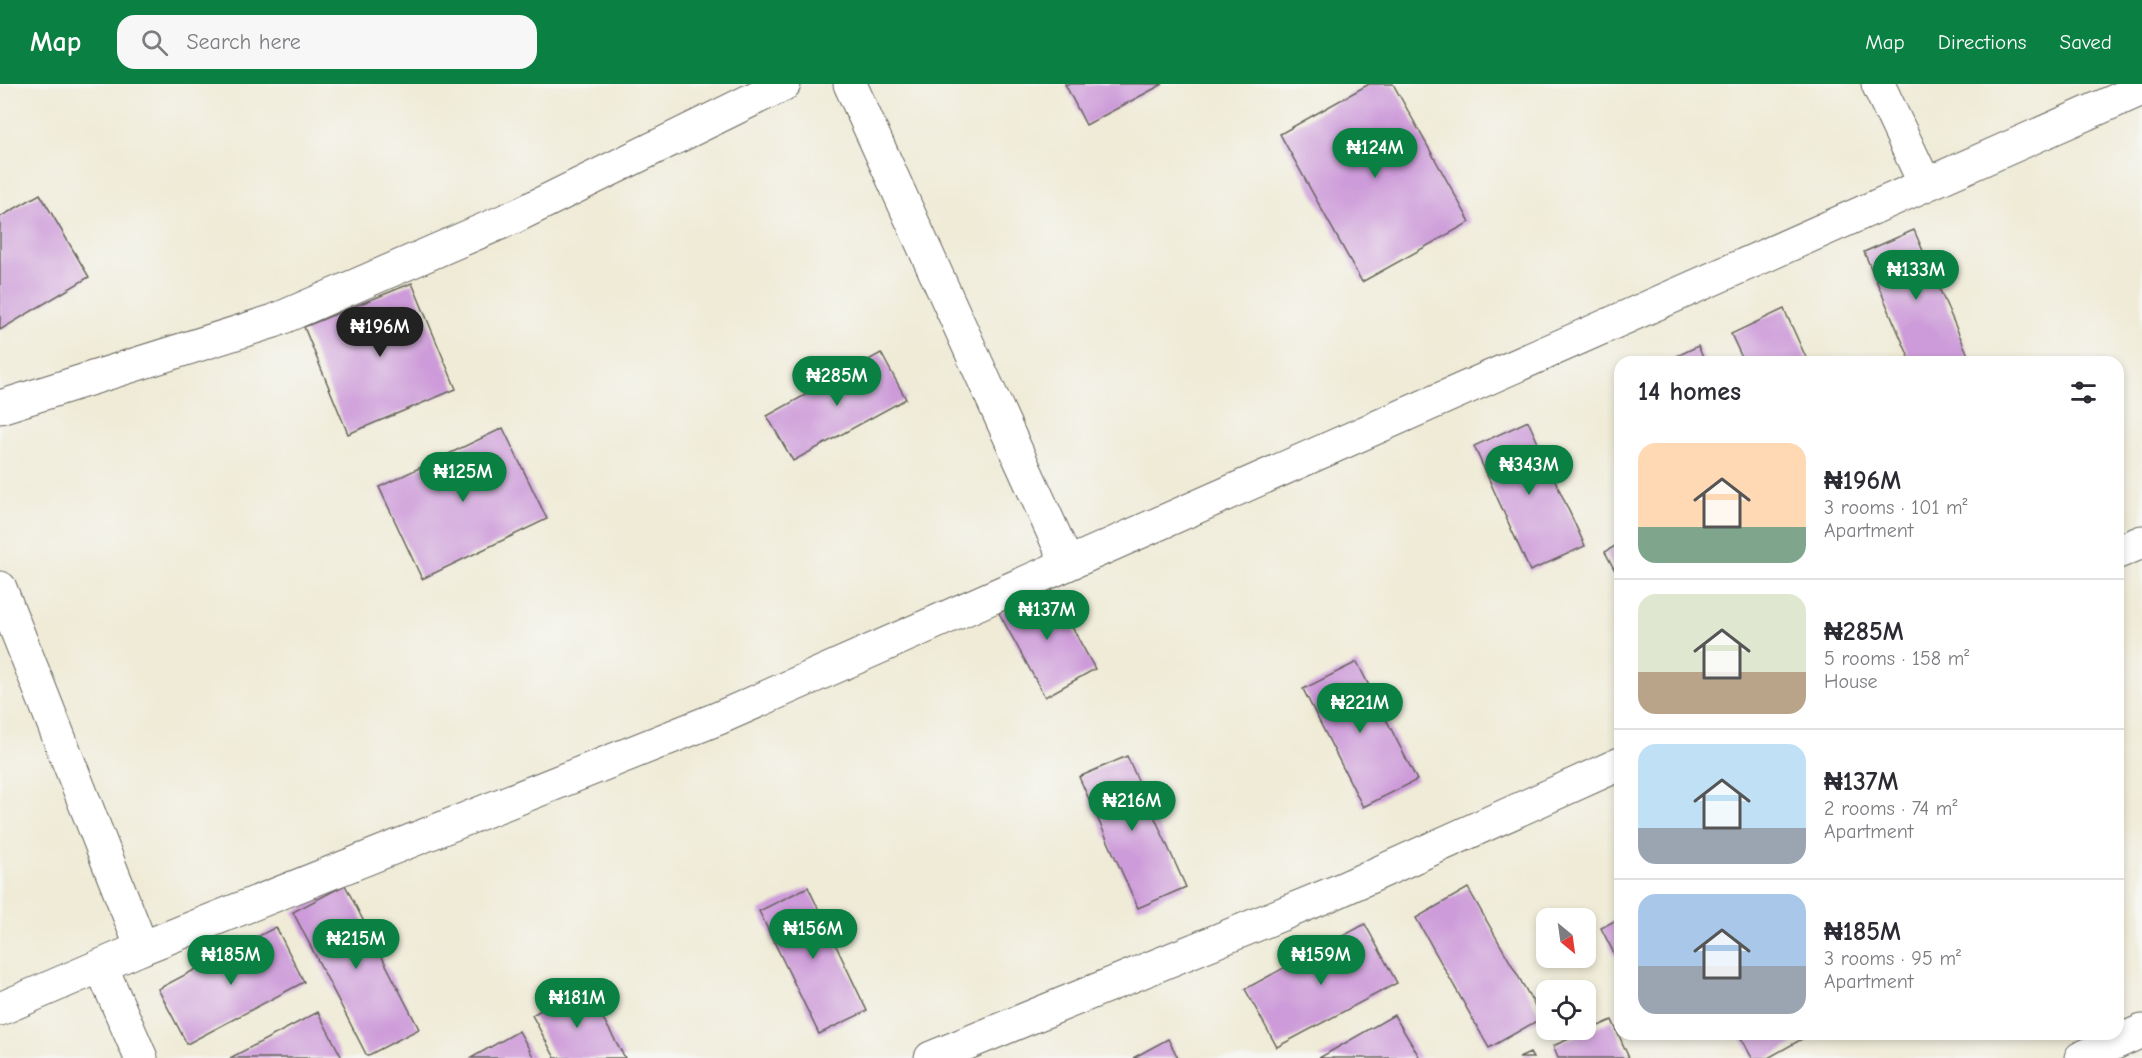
<!DOCTYPE html>
<html lang="en">
<head>
<meta charset="utf-8">
<style>
  body { margin:0; font-family:"Comic Neue",sans-serif; background:#f7f7f7; color:#2b2b33; height:100vh; display:flex; flex-direction:column; font-size:22px; white-space:nowrap }
  * { box-sizing:border-box; margin:0 }
  p { font-size:20px; color:#7c7c81 }
  .icon { flex:none; width:33px; height:33px; fill:none; stroke:currentColor; stroke-width:2; stroke-linecap:round; stroke-linejoin:round }
  .map { position:relative; flex:1; overflow:hidden }
  .drawer { position:absolute; left:1614px; top:272px; width:510px; height:684px; display:flex; flex-direction:column; background:#fff; border-radius:18px; box-shadow:0 3px 9px #0003 }
  .drawer>* { flex:none }
  .needle { width:39px; rotate:151deg }
  .tools { position:absolute; left:1536px; top:824px; display:grid; gap:12px }
  .tools a { display:grid; place-items:center; width:60px; height:60px; border-radius:12px; background:#fff; box-shadow:0 3px 9px #0003; font-size:30px }
  .price { position:absolute; translate:-50% -51px; padding:0 14px; border-radius:21px; background:#0b8043; color:#fff; font-size:20px; line-height:39px; filter:drop-shadow(0 2px 3px #0008) }
  .price::after { content:''; position:absolute; left:50%; top:36px; width:18px; height:14px; margin-left:-9px; background:inherit; clip-path:polygon(0 0,100% 0,50% 100%) }
  .price.active { background:#222; color:#fff }
  ul { padding:0; list-style:none }
  li { display:flex; align-items:center; gap:18px; height:150px; padding:0 24px }
  li+li { border-top:2px solid #e1e1e2 }
  li span { display:grid; place-items:center; flex:none; width:168px; height:120px; border-radius:18px; color:#555 }
  li>.icon { margin-inline-start:auto }
  span .icon { width:72px; height:72px; fill:#fffc; stroke-width:1 }
  li b { font-size:26px }
  h2 { display:flex; justify-content:space-between; align-items:center; height:72px; padding:0 24px; font-size:26px }
  header { display:flex; align-items:center; gap:36px; box-sizing:border-box; height:84px; padding:0 30px; background:#0b8043; color:#fff }
  header strong { font-size:28px }
  nav { display:flex; gap:33px; margin-inline-start:auto; font-size:21px }
  .search { width:420px; height:54px; background:#f7f7f7; display:flex; align-items:center; gap:15px; box-sizing:border-box; padding:0 21px; border-radius:18px; color:#7c7c81; font-size:22px }
  .map>svg:first-child { display:block }
  .building { fill:#cd9bd9 }
  .lines { fill:none; stroke-linecap:round; stroke-linejoin:round }
  .minor-casing { stroke:#66645d; stroke-width:35 }
  .minor { stroke:#fff; stroke-width:33 }
</style>
</head>
<body>
<header>
<strong>Map</strong>
<div class="search"><svg class="icon" aria-label="search" viewBox="0 0 24 24"><circle cx="10" cy="10" r="6"/><path d="M15 15l6 6"/></svg>Search here</div>
<nav><a>Map</a><a>Directions</a><a>Saved</a></nav>
</header>
<div class="map">
<svg width="2142" height="974" viewBox="0 0 2142 974">
  <rect width="100%" height="100%" fill="#f6f6f2"/>
  <filter id="ink" filterUnits="userSpaceOnUse"><feTurbulence type="fractalNoise" baseFrequency=".0167" numOctaves="2"/><feDisplacementMap in="SourceGraphic" scale="12" xChannelSelector="R" yChannelSelector="G"/><feConvolveMatrix kernelMatrix="1 2 1 2 8 2 1 2 1" color-interpolation-filters="sRGB"/></filter>
  <filter id="wash" filterUnits="userSpaceOnUse"><feTurbulence type="fractalNoise" baseFrequency=".008" numOctaves="4" result="noise"/><feDisplacementMap in="SourceGraphic" scale="24" xChannelSelector="R" yChannelSelector="G"/><feGaussianBlur stdDeviation="1.35" result="paint"/><feColorMatrix in="noise" values="0 0 0 0 0 0 0 0 0 0 0 0 0 0 0 0 0 1.4 0 .05"/><feComposite in="paint" operator="in"/></filter>
  <g filter="url(#wash)">
    <rect width="100%" height="100%" fill="#efebd7"/>
    <g id="blocks">
      <g class="building">
        <path d="M 1065,0 L 1163,0 L 1086,41 Z"/>
        <path d="M 1369,0 L 1393,0 L 1470,138 L 1362,198 L 1280,50 Z"/>
        <path d="M 40,110 L 89,193 L 0,246 L 0,133 Z"/>
        <path d="M 1914,146 L 1971,278 L 1911,278 L 1864,168 Z"/>
        <path d="M 412,199 L 456,305 L 348,350 L 304,243 Z"/>
        <path d="M 1784,225 L 1808,278 L 1744,278 L 1731,250 Z"/>
        <path d="M 1698,262 L 1705,278 L 1665,278 Z"/>
        <path d="M 881,269 L 906,315 L 793,377 L 767,332 Z"/>
        <path d="M 1528,337 L 1585,462 L 1530,487 L 1474,362 Z"/>
        <path d="M 503,344 L 547,435 L 422,495 L 379,403 Z"/>
        <path d="M 1620,459 L 1620,496 L 1605,468 Z"/>
        <path d="M 1049,501 L 1095,585 L 1045,613 L 999,529 Z"/>
        <path d="M 1357,578 L 1417,696 L 1363,723 L 1303,605 Z"/>
        <path d="M 1127,672 L 1186,803 L 1138,824 L 1079,693 Z"/>
        <path d="M 345,801 L 419,945 L 367,972 L 293,828 Z"/>
        <path d="M 808,803 L 867,927 L 819,950 L 759,827 Z"/>
        <path d="M 1468,804 L 1542,934 L 1489,964 L 1416,834 Z"/>
        <path d="M 1620,834 L 1620,881 L 1601,844 Z"/>
        <path d="M 1365,840 L 1397,899 L 1277,963 L 1245,905 Z"/>
        <path d="M 276,843 L 304,898 L 187,960 L 158,905 Z"/>
        <path d="M 585,902 L 625,974 L 555,974 L 532,931 Z"/>
        <path d="M 318,928 L 342,974 L 230,974 Z"/>
        <path d="M 1394,931 L 1420,974 L 1319,974 Z"/>
        <path d="M 1612,936 L 1629,974 L 1558,974 L 1553,962 Z"/>
        <path d="M 519,947 L 534,974 L 471,974 Z"/>
        <path d="M 1739,950 L 1799,950 L 1802,955 L 1768,974 L 1752,974 Z"/>
        <path d="M 1168,955 L 1178,974 L 1133,974 Z"/>
        <path d="M 1530,969 L 1533,974 L 1519,974 Z"/>
      </g>
    </g>
  </g>
  <g filter="url(#ink)">
    <use href="#blocks" fill-opacity="0" stroke="#66645d" stroke-width="1.5"/>
    <g class="lines">
      <g class="minor-casing">
        <g id="minor">
          <path d="M 850,0 L 1067,479"/>
          <path d="M 1878,0 L 1925,100"/>
          <path d="M 0,323 L 274,237 L 516,132 L 784,0"/>
          <path d="M 2118,468 L 2142,458"/>
          <path d="M 0,504 L 142,864"/>
          <path d="M 101,882 L 141,974"/>
          <path d="M 0,925 L 142,864 L 719,634 L 2142,5"/>
          <path d="M 931,974 L 1336,808 L 1620,680"/>
          <path d="M 2081,974 L 2142,947"/>
        </g>
      </g>
      <use href="#minor" class="minor"/>
    </g>
  </g>
</svg>
<div class="tools">
<a><svg class="needle" viewBox="-14 -14 28 28"><path d="M0-13l5 13h-10z" fill="#e53935"/><path d="M0 13l5-13h-10z" fill="#7c7c81"/></svg></a>
<a><svg class="icon" aria-label="locate" viewBox="0 0 24 24"><circle cx="12" cy="12" r="6"/><path d="M12 2v4M12 18v4M2 12h4M18 12h4"/></svg></a>
</div>
<b class="price" style="left:1375px;top:95px">₦124M</b>
<b class="price" style="left:1916px;top:217px">₦133M</b>
<b class="price active" style="left:380px;top:274px">₦196M</b>
<b class="price" style="left:837px;top:323px">₦285M</b>
<b class="price" style="left:1529px;top:412px">₦343M</b>
<b class="price" style="left:463px;top:419px">₦125M</b>
<b class="price" style="left:1047px;top:557px">₦137M</b>
<b class="price" style="left:1360px;top:650px">₦221M</b>
<b class="price" style="left:1132px;top:748px">₦216M</b>
<b class="price" style="left:813px;top:876px">₦156M</b>
<b class="price" style="left:356px;top:886px">₦215M</b>
<b class="price" style="left:231px;top:902px">₦185M</b>
<b class="price" style="left:1321px;top:902px">₦159M</b>
<b class="price" style="left:577px;top:945px">₦181M</b>
<section class="drawer">
<h2>14 homes<svg class="icon" aria-label="filters" viewBox="0 0 24 24"><path d="M4 7h16M4 17h16"/><circle cx="9" cy="7" r="2"/><circle cx="15" cy="17" r="2"/></svg></h2>
<ul>
<li><span style="background:linear-gradient(#ffd9b3 70%,#7fa58c 0)"><svg class="icon" aria-label="home" viewBox="0 0 24 24"><path d="M3 11l9-7 9 7M6 9v11h12V9"/></svg></span><div><b>₦196M</b><p>3 rooms · 101 m²</p><p>Apartment</p></div></li>
<li><span style="background:linear-gradient(#dfe7d0 65%,#b9a48a 0)"><svg class="icon" aria-label="home" viewBox="0 0 24 24"><path d="M3 11l9-7 9 7M6 9v11h12V9"/></svg></span><div><b>₦285M</b><p>5 rooms · 158 m²</p><p>House</p></div></li>
<li><span style="background:linear-gradient(#bfe0f5 70%,#9aa5b1 0)"><svg class="icon" aria-label="home" viewBox="0 0 24 24"><path d="M3 11l9-7 9 7M6 9v11h12V9"/></svg></span><div><b>₦137M</b><p>2 rooms · 74 m²</p><p>Apartment</p></div></li>
<li><span style="background:linear-gradient(#a9c7e8 60%,#9aa5b1 0)"><svg class="icon" aria-label="home" viewBox="0 0 24 24"><path d="M3 11l9-7 9 7M6 9v11h12V9"/></svg></span><div><b>₦185M</b><p>3 rooms · 95 m²</p><p>Apartment</p></div></li>
</ul>
</section>
</div>
</body>
</html>
